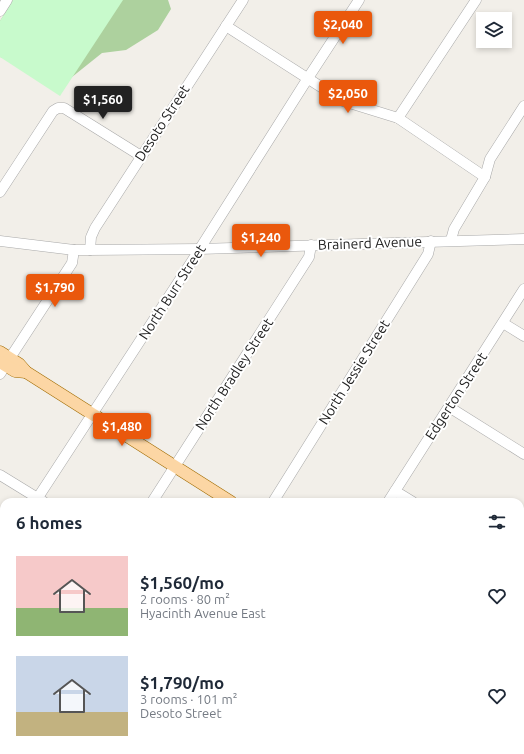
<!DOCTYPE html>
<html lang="en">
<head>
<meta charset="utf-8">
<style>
  body { margin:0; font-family:Ubuntu,sans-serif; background:#f6f6f7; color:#1f2937; height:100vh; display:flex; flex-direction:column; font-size:15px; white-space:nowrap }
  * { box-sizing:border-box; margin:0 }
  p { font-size:13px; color:#747a83 }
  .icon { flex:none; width:22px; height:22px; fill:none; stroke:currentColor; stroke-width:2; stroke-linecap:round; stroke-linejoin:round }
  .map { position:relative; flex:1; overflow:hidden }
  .details { position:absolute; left:0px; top:498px; width:524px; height:256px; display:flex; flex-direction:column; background:#fff; border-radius:12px 12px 0 0; box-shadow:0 2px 6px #0003 }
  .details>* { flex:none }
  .buttons { position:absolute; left:476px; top:12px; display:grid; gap:8px }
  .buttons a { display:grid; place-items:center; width:36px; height:36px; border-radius:0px; background:#fff; box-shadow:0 2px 6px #0003; font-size:20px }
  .price { position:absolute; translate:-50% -34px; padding:0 9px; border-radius:4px; background:#ea580c; color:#fff; font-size:13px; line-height:26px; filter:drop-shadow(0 1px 2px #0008) }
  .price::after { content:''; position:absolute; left:50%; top:24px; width:12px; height:9px; margin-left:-6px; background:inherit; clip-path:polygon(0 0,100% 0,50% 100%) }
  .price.active { background:#222; color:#fff }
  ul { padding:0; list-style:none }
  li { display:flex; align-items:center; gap:12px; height:100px; padding:0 16px }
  li span { display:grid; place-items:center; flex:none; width:112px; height:80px; border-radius:0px; color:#555 }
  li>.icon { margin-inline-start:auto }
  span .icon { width:48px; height:48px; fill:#fffc; stroke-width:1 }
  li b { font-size:17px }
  h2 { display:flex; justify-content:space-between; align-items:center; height:48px; padding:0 16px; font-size:17px }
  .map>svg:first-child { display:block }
  .forest { fill:#add19e }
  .park { fill:#c8facc }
  .parking { fill:#e2e2e2 }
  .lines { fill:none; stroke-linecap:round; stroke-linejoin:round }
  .minor-casing { stroke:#a9a9a9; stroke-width:11 }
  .major-casing { stroke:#a06b00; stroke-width:13 }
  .minor { stroke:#fff; stroke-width:10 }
  .major { stroke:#fcd6a4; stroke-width:12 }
  .labels { text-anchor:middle; stroke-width:4; stroke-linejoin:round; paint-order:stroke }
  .street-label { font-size:14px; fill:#222; stroke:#fff }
</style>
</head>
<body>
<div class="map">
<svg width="524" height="754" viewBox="0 0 524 754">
  <rect width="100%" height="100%" fill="#f2efe9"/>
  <path class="forest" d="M 13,0 L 168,0 L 171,9 L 158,30 L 126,50 L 102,53 L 72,77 L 0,57 L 0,21 Z"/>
  <path class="park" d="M 13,0 L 123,0 L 60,96 L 0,57 L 0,21 Z"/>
  <g class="parking">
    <path d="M 520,610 L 524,612 L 524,638 L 521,643 L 520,642 Z"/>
    <path d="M 480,750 L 504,750 L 502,754 L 477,754 Z"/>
  </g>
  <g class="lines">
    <g class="minor-casing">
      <g id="minor">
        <path d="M 0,11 L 7,0"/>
        <path d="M 226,26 L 343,101 L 398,118 L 485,177"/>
        <path d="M 398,118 L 476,0"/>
        <path d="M 0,192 L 53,111 L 58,108 L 64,108 L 141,156"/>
        <path d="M 451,240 L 454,229 L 485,177 L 490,159 L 524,106"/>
        <path d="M 0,241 L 74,250 L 90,250 L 200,249 L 524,239"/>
        <path d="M 90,250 L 91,237 L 95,228 L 243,0"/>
        <path d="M 503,323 L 524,336"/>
        <path d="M 10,358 L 72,263 L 74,250"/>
        <path d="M 0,374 L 6,365"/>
        <path d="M 449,407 L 524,454"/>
        <path d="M 0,475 L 44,502"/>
        <path d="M 395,491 L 413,502"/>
        <path d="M 35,502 L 194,258 L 308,78 L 359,0"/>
        <path d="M 152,502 L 309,257 L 311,245"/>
        <path d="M 273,502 L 428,254 L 431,241"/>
        <path d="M 388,502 L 524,289"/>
        <path d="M 0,557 L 4,551"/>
        <path d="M 520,570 L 524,572"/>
        <path d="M 0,591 L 4,593"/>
        <path d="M 520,664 L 524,658"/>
        <path d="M 0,710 L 4,712"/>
        <path d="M 0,736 L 4,729"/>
        <path d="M 65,750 L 72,754"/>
        <path d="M 249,750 L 255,754"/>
        <path d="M 436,750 L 442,754"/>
        <path d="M 108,754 L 111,750"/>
        <path d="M 226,754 L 229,750"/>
        <path d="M 463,754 L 465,750"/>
      </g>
    </g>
    <g class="major-casing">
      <g id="major">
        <path d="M 0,352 L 19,364 L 26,372 L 231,502"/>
        <path d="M 0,362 L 15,371 L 26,372"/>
        <path d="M 520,684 L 524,687"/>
      </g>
    </g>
    <use href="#minor" class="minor"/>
    <use href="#major" class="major"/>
  </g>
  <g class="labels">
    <g class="street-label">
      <text transform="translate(162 123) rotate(-57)" y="5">Desoto Street</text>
      <text transform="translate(370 243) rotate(-2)" y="5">Brainerd Avenue</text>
      <text transform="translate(172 292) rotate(-57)" y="5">North Burr Street</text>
      <text transform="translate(354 372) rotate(-58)" y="5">North Jessie Street</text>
      <text transform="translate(234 374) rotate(-57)" y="5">North Bradley Street</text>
      <text transform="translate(456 396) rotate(-57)" y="5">Edgerton Street</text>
    </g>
  </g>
</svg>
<div class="buttons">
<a><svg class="icon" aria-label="layers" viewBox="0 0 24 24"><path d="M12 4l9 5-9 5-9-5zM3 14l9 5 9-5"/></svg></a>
</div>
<b class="price" style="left:343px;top:45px">$2,040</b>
<b class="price" style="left:348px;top:114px">$2,050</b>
<b class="price active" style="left:103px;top:120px">$1,560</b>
<b class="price" style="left:261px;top:258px">$1,240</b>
<b class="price" style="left:55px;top:308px">$1,790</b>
<b class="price" style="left:122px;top:447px">$1,480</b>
<section class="details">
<h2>6 homes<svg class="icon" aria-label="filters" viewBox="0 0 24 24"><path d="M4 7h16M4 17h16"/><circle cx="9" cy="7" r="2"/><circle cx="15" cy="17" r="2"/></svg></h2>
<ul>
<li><span style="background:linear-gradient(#f6c9c9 65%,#8fb573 0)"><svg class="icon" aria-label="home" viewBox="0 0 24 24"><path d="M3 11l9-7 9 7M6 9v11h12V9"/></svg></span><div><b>$1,560/mo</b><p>2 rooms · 80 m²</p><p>Hyacinth Avenue East</p></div><svg class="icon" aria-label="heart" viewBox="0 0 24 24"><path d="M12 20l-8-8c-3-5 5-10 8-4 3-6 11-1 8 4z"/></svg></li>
<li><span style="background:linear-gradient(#c9d6e8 70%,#c2b280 0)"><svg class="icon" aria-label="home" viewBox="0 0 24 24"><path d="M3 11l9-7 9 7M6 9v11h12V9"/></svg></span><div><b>$1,790/mo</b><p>3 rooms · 101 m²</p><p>Desoto Street</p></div><svg class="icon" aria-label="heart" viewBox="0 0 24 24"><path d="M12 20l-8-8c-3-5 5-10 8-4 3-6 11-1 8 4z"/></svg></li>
</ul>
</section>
</div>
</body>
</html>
